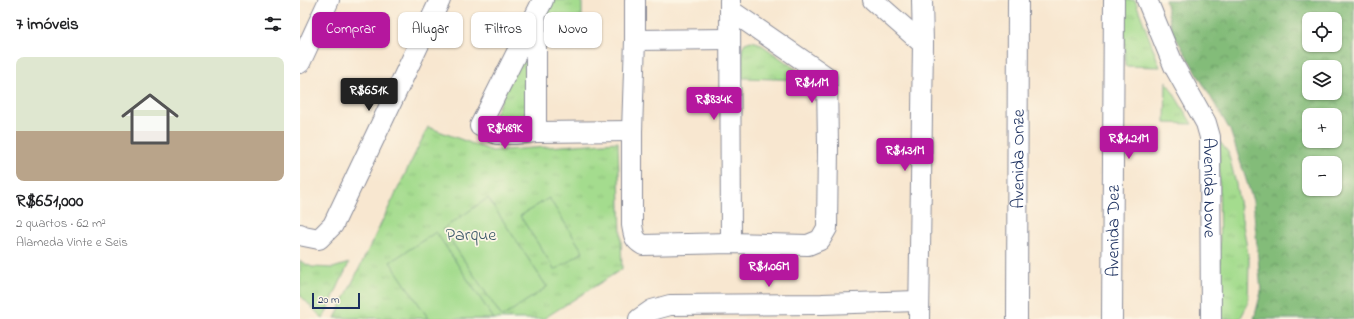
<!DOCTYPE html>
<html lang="pt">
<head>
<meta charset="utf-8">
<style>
  body { margin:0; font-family:"Indie Flower",sans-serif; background:#f2f2f2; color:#202124; height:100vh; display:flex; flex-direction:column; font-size:15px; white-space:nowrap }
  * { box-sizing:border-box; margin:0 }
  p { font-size:13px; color:#757577 }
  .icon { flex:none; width:22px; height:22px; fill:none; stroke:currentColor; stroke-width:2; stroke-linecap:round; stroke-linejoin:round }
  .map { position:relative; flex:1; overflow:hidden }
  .sheet { display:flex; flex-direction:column; background:#fff; width:300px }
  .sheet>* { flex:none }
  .banner { position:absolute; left:12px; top:12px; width:380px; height:36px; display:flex; gap:8px }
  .fabs { position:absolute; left:1002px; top:12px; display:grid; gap:8px }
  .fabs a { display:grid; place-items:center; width:40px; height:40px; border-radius:8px; background:#fff; box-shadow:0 1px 3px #0004; font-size:20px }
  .scale { position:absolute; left:12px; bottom:10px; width:48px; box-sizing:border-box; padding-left:4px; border:2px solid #1b2f5e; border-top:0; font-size:11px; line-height:14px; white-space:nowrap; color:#1b2f5e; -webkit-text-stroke:3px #fcf5e5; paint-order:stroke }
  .price { position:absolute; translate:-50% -34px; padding:0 9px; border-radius:4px; background:#b5179e; color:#fff; font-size:13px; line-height:26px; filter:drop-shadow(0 1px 2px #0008) }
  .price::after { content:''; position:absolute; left:50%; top:24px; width:12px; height:9px; margin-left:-6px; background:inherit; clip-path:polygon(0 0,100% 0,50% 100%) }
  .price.current { background:#222; color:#fff }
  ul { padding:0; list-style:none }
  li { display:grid; align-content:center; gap:8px; height:212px; padding:0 16px }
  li+li { border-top:1px solid #e0e0e0 }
  li span { display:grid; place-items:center; height:124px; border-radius:8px; color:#555 }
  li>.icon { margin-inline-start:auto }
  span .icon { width:72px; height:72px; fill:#fffc; stroke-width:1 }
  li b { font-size:17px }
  h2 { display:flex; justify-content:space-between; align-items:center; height:48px; padding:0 16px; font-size:17px }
  .chip { padding:0 14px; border-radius:8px; background:#fff; box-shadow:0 1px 3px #0004; font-size:14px; line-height:36px }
  .chip.current { background:#b5179e; color:#fff }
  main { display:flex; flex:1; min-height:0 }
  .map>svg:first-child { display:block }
  .forest { fill:url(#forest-crowns); stroke:#4f766c; fill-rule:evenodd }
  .park { fill:url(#park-tufts); stroke:#608676 }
  .pitch { fill:#a4dc8e; stroke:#608676 }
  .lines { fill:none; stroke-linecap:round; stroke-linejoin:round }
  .minor-casing { stroke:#8a8b97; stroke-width:22 }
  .minor { stroke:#fff; stroke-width:20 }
  .labels { text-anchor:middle; stroke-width:3.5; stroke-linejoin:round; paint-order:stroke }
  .street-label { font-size:18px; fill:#1b2f5e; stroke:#fcf5e5 }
  .park-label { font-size:18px; fill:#3d5a6a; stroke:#fcf5e5 }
</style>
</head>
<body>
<main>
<section class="sheet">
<h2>7 imóveis<svg class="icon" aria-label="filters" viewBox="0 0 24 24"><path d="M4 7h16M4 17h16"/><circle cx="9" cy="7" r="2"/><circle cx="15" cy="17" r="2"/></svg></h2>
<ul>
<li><span style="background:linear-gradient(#dfe7d0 60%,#b9a48a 0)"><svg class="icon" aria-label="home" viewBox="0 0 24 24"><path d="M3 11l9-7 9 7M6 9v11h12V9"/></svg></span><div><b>R$651,000</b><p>2 quartos · 62 m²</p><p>Alameda Vinte e Seis</p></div></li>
</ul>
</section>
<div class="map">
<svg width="1054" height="319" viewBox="0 0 1054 319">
  <defs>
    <pattern id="forest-crowns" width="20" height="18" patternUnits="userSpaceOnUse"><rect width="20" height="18" fill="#83bc79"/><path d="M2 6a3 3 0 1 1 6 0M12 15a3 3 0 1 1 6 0" fill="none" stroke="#6a9966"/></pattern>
    <pattern id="park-tufts" width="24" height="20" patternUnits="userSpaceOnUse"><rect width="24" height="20" fill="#a4dc8e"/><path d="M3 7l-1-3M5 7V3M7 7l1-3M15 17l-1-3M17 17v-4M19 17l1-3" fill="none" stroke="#8dbd7d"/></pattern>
  </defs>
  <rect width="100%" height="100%" fill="#fcf5e5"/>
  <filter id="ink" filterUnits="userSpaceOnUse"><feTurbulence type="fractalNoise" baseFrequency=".025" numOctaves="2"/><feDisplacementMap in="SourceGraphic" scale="8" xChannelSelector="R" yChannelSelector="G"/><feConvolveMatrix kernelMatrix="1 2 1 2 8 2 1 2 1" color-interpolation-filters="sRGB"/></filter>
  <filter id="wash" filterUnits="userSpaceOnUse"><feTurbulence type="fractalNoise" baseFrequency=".012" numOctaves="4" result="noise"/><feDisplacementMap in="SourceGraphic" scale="16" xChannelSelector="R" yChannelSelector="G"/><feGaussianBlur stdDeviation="0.9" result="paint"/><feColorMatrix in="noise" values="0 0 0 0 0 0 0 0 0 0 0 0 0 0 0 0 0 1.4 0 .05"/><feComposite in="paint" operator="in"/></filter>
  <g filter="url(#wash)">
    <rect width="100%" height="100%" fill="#f8e7d0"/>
    <path class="forest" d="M 865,0 L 1054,0 L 1054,319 L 954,319 L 961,292 L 953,201 L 930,130 L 872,31 ZM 1009,19 L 1035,19 L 1035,45 L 1009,45 ZM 1009,67 L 1035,67 L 1035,93 L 1009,93 ZM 1009,115 L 1035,115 L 1035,141 L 1009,141 ZM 1009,163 L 1035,163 L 1035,189 L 1009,189 Z"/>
    <g class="park">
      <path d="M 253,0 L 282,0 L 282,19 L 247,19 L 246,14 Z"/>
      <path d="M 824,0 L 835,0 L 860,67 L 825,66 Z"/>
      <path d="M 451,41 L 459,43 L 511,80 L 442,78 L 442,48 L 445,43 Z"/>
      <path d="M 227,45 L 228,109 C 226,113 224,117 220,119 C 213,122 199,120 194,116 Z"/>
      <path d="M 866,81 L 892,124 L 865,123 Z"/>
      <path d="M 128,127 L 192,151 L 318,142 L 322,269 L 243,319 L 35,318 Z"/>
      <path d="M 919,141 L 928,152 L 936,184 L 949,260 L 948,304 L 940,319 L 920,319 Z"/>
      <path d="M 0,261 L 12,267 L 33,268 L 49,263 L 23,319 L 0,295 Z"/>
    </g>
    <g class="pitch">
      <path d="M 188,198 L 247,287 L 202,317 L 143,229 Z"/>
      <path d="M 249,198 L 283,252 L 255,270 L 220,216 Z"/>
      <path d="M 136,232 L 194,319 L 129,319 L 90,262 Z"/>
    </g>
  </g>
  <g filter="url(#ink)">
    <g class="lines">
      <g class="minor-casing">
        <g id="minor">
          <path d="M 243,0 L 180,126 L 197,134 L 215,134 L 236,132 L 332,131"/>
          <path d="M 335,0 L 335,40 L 332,131 L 332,225 C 334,236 334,240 343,245 L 431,243 L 508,245 L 520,240 L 527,228 L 528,147 L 527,77 L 430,10"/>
          <path d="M 430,0 L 431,243"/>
          <path d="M 573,0 L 623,44"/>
          <path id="s1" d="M 847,0 L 874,66 L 906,123 L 910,137 L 911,319"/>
          <path d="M 236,20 L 236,132"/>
          <path d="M 335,40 L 430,39"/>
          <path d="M 0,63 L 29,0"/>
          <path d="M 0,234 L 4,236 L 19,239 L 33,225 L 140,0"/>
          <path d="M 339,319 L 352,310 L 370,305 L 522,304 L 618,301"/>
          <path d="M 619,319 L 623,44 L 622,0"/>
          <path id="s2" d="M 717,319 L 718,0"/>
          <path id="s3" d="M 812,319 L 814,0"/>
        </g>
      </g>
      <use href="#minor" class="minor"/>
    </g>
  </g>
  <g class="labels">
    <g class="street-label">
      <text dy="6" stroke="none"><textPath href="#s2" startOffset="160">Avenida Onze</textPath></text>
      <text dy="6" stroke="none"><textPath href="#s1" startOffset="202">Avenida Nove</textPath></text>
      <text dy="6" stroke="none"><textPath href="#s3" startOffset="88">Avenida Dez</textPath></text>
    </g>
    <g class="park-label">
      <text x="171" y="240">Parque</text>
    </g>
  </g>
</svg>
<div class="fabs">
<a><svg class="icon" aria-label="locate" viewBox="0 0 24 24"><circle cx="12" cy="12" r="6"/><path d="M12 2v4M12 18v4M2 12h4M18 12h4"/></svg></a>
<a><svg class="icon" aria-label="layers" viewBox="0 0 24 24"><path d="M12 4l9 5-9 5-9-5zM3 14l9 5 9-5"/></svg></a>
<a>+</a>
<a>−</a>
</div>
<div class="scale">20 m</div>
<b class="price" style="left:512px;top:104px">R$1.1M</b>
<b class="price current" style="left:69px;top:112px">R$651K</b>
<b class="price" style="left:414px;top:121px">R$834K</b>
<b class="price" style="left:205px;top:150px">R$489K</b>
<b class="price" style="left:829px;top:160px">R$1.21M</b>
<b class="price" style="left:605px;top:172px">R$1.31M</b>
<b class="price" style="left:469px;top:288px">R$1.06M</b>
<div class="banner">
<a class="chip current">Comprar</a>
<a class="chip">Alugar</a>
<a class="chip">Filtros</a>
<a class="chip">Novo</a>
</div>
</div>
</main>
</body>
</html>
